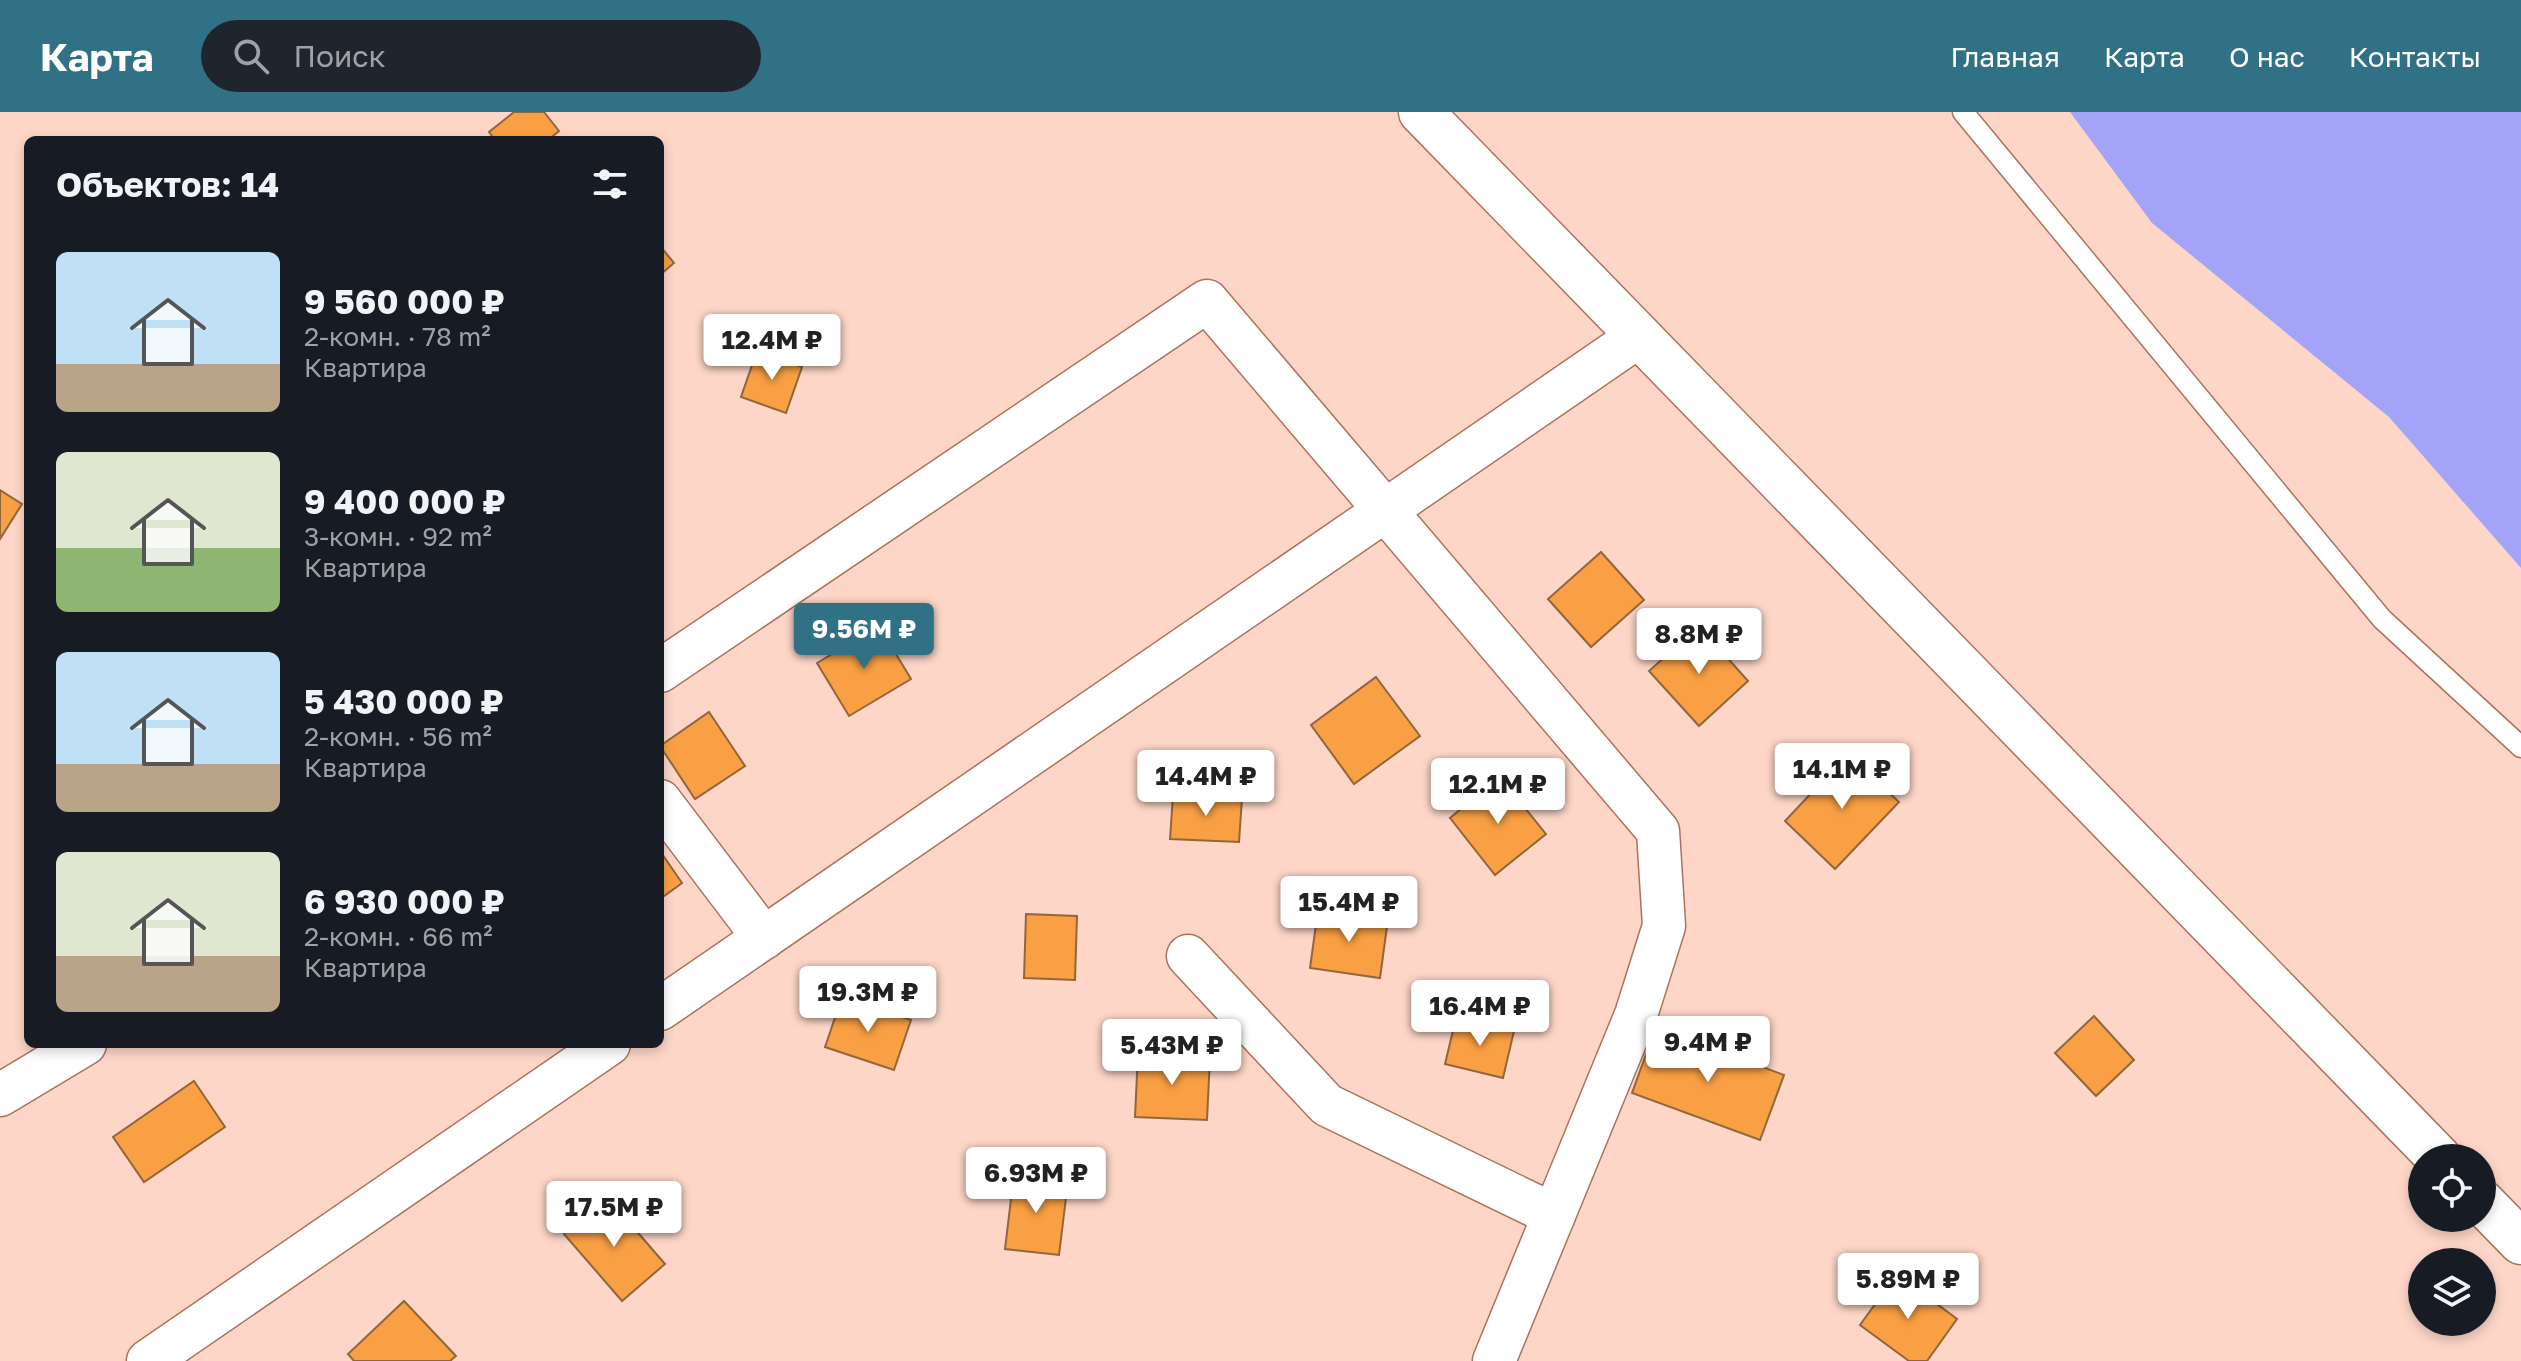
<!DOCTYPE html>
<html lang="ru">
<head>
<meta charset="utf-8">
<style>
  body { margin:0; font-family:"Golos Text",sans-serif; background:#20242c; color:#f1f3f6; height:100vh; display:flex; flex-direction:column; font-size:30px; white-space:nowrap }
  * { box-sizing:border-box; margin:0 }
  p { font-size:26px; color:#9ea1a6 }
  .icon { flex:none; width:44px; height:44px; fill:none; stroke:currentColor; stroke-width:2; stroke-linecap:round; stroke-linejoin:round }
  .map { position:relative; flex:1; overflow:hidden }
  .panel { position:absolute; left:24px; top:24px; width:640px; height:912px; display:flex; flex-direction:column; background:#171b24; border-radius:12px; box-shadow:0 4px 12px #0003 }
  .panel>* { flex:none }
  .tools { position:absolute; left:2408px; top:1032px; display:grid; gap:16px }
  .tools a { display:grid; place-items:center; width:88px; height:88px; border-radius:50%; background:#171b24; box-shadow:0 4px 12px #0003; font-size:40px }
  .price { position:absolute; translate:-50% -68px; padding:0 18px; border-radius:8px; background:#fff; color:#222; font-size:26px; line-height:52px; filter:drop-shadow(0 2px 4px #0008) }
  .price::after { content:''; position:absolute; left:50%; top:48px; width:24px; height:18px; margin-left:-12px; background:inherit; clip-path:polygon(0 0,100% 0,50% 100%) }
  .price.on { background:#317185; color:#fff }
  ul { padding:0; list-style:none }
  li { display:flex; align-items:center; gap:24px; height:200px; padding:0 32px }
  li span { display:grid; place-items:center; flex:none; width:224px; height:160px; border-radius:12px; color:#555 }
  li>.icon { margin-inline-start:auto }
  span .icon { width:96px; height:96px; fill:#fffc; stroke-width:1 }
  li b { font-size:34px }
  h2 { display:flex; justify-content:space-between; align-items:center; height:96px; padding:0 32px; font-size:34px }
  header { display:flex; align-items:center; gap:48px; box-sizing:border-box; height:112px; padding:0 40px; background:#317185; color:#fff }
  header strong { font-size:38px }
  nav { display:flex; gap:44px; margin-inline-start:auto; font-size:28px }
  .search { width:560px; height:72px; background:#20242c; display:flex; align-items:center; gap:20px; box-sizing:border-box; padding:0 28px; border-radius:44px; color:#9ea1a6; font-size:30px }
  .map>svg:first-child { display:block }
  .water { fill:#a3a4f8 }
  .building { fill:#faa044; stroke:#92663c; stroke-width:2 }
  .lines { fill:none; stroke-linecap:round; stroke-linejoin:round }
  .lane-casing { stroke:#ac735c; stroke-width:23 }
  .street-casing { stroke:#ac735c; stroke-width:45 }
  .secondary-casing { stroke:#ac735c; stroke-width:47 }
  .lane { stroke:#fff; stroke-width:20 }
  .street { stroke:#fff; stroke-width:42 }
  .secondary { stroke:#fff; stroke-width:44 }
</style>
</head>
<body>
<header>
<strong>Карта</strong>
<div class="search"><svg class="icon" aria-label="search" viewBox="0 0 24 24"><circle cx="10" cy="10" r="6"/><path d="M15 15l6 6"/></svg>Поиск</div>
<nav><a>Главная</a><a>Карта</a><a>О нас</a><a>Контакты</a></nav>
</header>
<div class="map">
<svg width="2521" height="1249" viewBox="0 0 2521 1249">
  <rect width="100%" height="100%" fill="#fdd6c7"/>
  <path class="water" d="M 2070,0 L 2521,0 L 2521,456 L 2389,305 L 2152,111 Z"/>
  <g class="building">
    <path d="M 514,0 L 544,0 L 559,19 L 548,28 L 495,28 L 489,20 Z"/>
    <path d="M 660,134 L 674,151 L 660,163 Z"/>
    <path d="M 757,239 L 802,255 L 786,301 L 741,285 Z"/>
    <path d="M 0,378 L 22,392 L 0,427 Z"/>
    <path d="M 1601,440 L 1644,488 L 1591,535 L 1548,487 Z"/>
    <path d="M 879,514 L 911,567 L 849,604 L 817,551 Z"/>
    <path d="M 1699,514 L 1748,569 L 1699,614 L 1649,559 Z"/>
    <path d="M 1376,565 L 1420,624 L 1354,672 L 1311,613 Z"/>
    <path d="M 709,600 L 745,654 L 695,687 L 660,634 Z"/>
    <path d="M 1848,642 L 1899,690 L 1835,757 L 1785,709 Z"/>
    <path d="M 1500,665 L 1546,722 L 1495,763 L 1450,706 Z"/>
    <path d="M 1173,683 L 1242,686 L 1239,730 L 1170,727 Z"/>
    <path d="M 660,739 L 682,771 L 660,787 Z"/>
    <path d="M 1318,798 L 1388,807 L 1380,866 L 1310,856 Z"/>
    <path d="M 1026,802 L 1077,804 L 1075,868 L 1024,866 Z"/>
    <path d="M 842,885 L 911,908 L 894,958 L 825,935 Z"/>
    <path d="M 2094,904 L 2134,948 L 2096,984 L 2055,941 Z"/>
    <path d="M 1456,906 L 1514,919 L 1503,966 L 1445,952 Z"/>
    <path d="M 1656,915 L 1784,963 L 1760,1028 L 1632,981 Z"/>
    <path d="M 1138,941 L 1210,945 L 1207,1008 L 1135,1005 Z"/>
    <path d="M 194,969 L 225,1015 L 144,1070 L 113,1025 Z"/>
    <path d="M 1014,1062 L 1068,1069 L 1059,1143 L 1005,1137 Z"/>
    <path d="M 607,1085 L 665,1152 L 622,1189 L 564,1122 Z"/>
    <path d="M 1897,1162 L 1957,1207 L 1927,1249 L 1909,1249 L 1860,1213 Z"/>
    <path d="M 404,1189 L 456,1244 L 450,1249 L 354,1249 L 348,1242 Z"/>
  </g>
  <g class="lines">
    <g class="lane-casing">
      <path id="lane" d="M 1963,0 L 2382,507 L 2521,635"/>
    </g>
    <g class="street-casing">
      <g id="street">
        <path d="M 660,559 L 1207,189 L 1658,719 L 1664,814 L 1636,903 L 1494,1249"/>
        <path d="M 660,689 L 764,826"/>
        <path d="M 1188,844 L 1327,993 L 1554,1103"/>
        <path d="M 660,897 L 1639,224"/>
        <path d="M 0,983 L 85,932"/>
        <path d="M 148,1249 L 609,932"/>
      </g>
    </g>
    <g class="secondary-casing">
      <g id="secondary">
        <path d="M 1421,0 L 2439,1046"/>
        <path d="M 2482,1090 L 2521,1130"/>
      </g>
    </g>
    <use href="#lane" class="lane"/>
    <use href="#street" class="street"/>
    <use href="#secondary" class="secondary"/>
  </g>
</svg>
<div class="tools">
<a><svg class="icon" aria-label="locate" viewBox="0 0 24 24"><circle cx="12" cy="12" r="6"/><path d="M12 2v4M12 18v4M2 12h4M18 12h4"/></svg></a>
<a><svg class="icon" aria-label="layers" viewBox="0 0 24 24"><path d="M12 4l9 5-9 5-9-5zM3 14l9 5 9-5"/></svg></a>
</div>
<b class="price" style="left:772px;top:270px">12.4M ₽</b>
<b class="price on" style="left:864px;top:559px">9.56M ₽</b>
<b class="price" style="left:1699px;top:564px">8.8M ₽</b>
<b class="price" style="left:1842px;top:699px">14.1M ₽</b>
<b class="price" style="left:1206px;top:706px">14.4M ₽</b>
<b class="price" style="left:1498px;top:714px">12.1M ₽</b>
<b class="price" style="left:1349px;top:832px">15.4M ₽</b>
<b class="price" style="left:868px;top:922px">19.3M ₽</b>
<b class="price" style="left:1480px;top:936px">16.4M ₽</b>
<b class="price" style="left:1708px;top:972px">9.4M ₽</b>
<b class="price" style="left:1172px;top:975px">5.43M ₽</b>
<b class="price" style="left:1036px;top:1103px">6.93M ₽</b>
<b class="price" style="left:614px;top:1137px">17.5M ₽</b>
<b class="price" style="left:1908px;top:1209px">5.89M ₽</b>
<section class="panel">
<h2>Объектов: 14<svg class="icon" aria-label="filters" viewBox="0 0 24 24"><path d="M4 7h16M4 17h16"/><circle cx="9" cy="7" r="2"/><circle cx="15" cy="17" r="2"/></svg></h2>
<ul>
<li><span style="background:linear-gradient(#bfe0f5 70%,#b9a48a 0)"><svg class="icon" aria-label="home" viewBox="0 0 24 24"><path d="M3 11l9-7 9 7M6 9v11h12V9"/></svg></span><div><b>9 560 000 ₽</b><p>2-комн. · 78 m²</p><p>Квартира</p></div></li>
<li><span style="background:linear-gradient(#dfe7d0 60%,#8fb573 0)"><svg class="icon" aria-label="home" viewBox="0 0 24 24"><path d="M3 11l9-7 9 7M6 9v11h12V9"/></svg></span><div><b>9 400 000 ₽</b><p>3-комн. · 92 m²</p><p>Квартира</p></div></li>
<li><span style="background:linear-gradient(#bfe0f5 70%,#b9a48a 0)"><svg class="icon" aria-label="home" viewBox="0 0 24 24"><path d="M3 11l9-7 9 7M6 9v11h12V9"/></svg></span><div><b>5 430 000 ₽</b><p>2-комн. · 56 m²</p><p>Квартира</p></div></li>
<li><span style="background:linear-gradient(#dfe7d0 65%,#b9a48a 0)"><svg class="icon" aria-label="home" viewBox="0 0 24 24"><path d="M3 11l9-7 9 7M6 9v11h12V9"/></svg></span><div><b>6 930 000 ₽</b><p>2-комн. · 66 m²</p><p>Квартира</p></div></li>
</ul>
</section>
</div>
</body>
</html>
